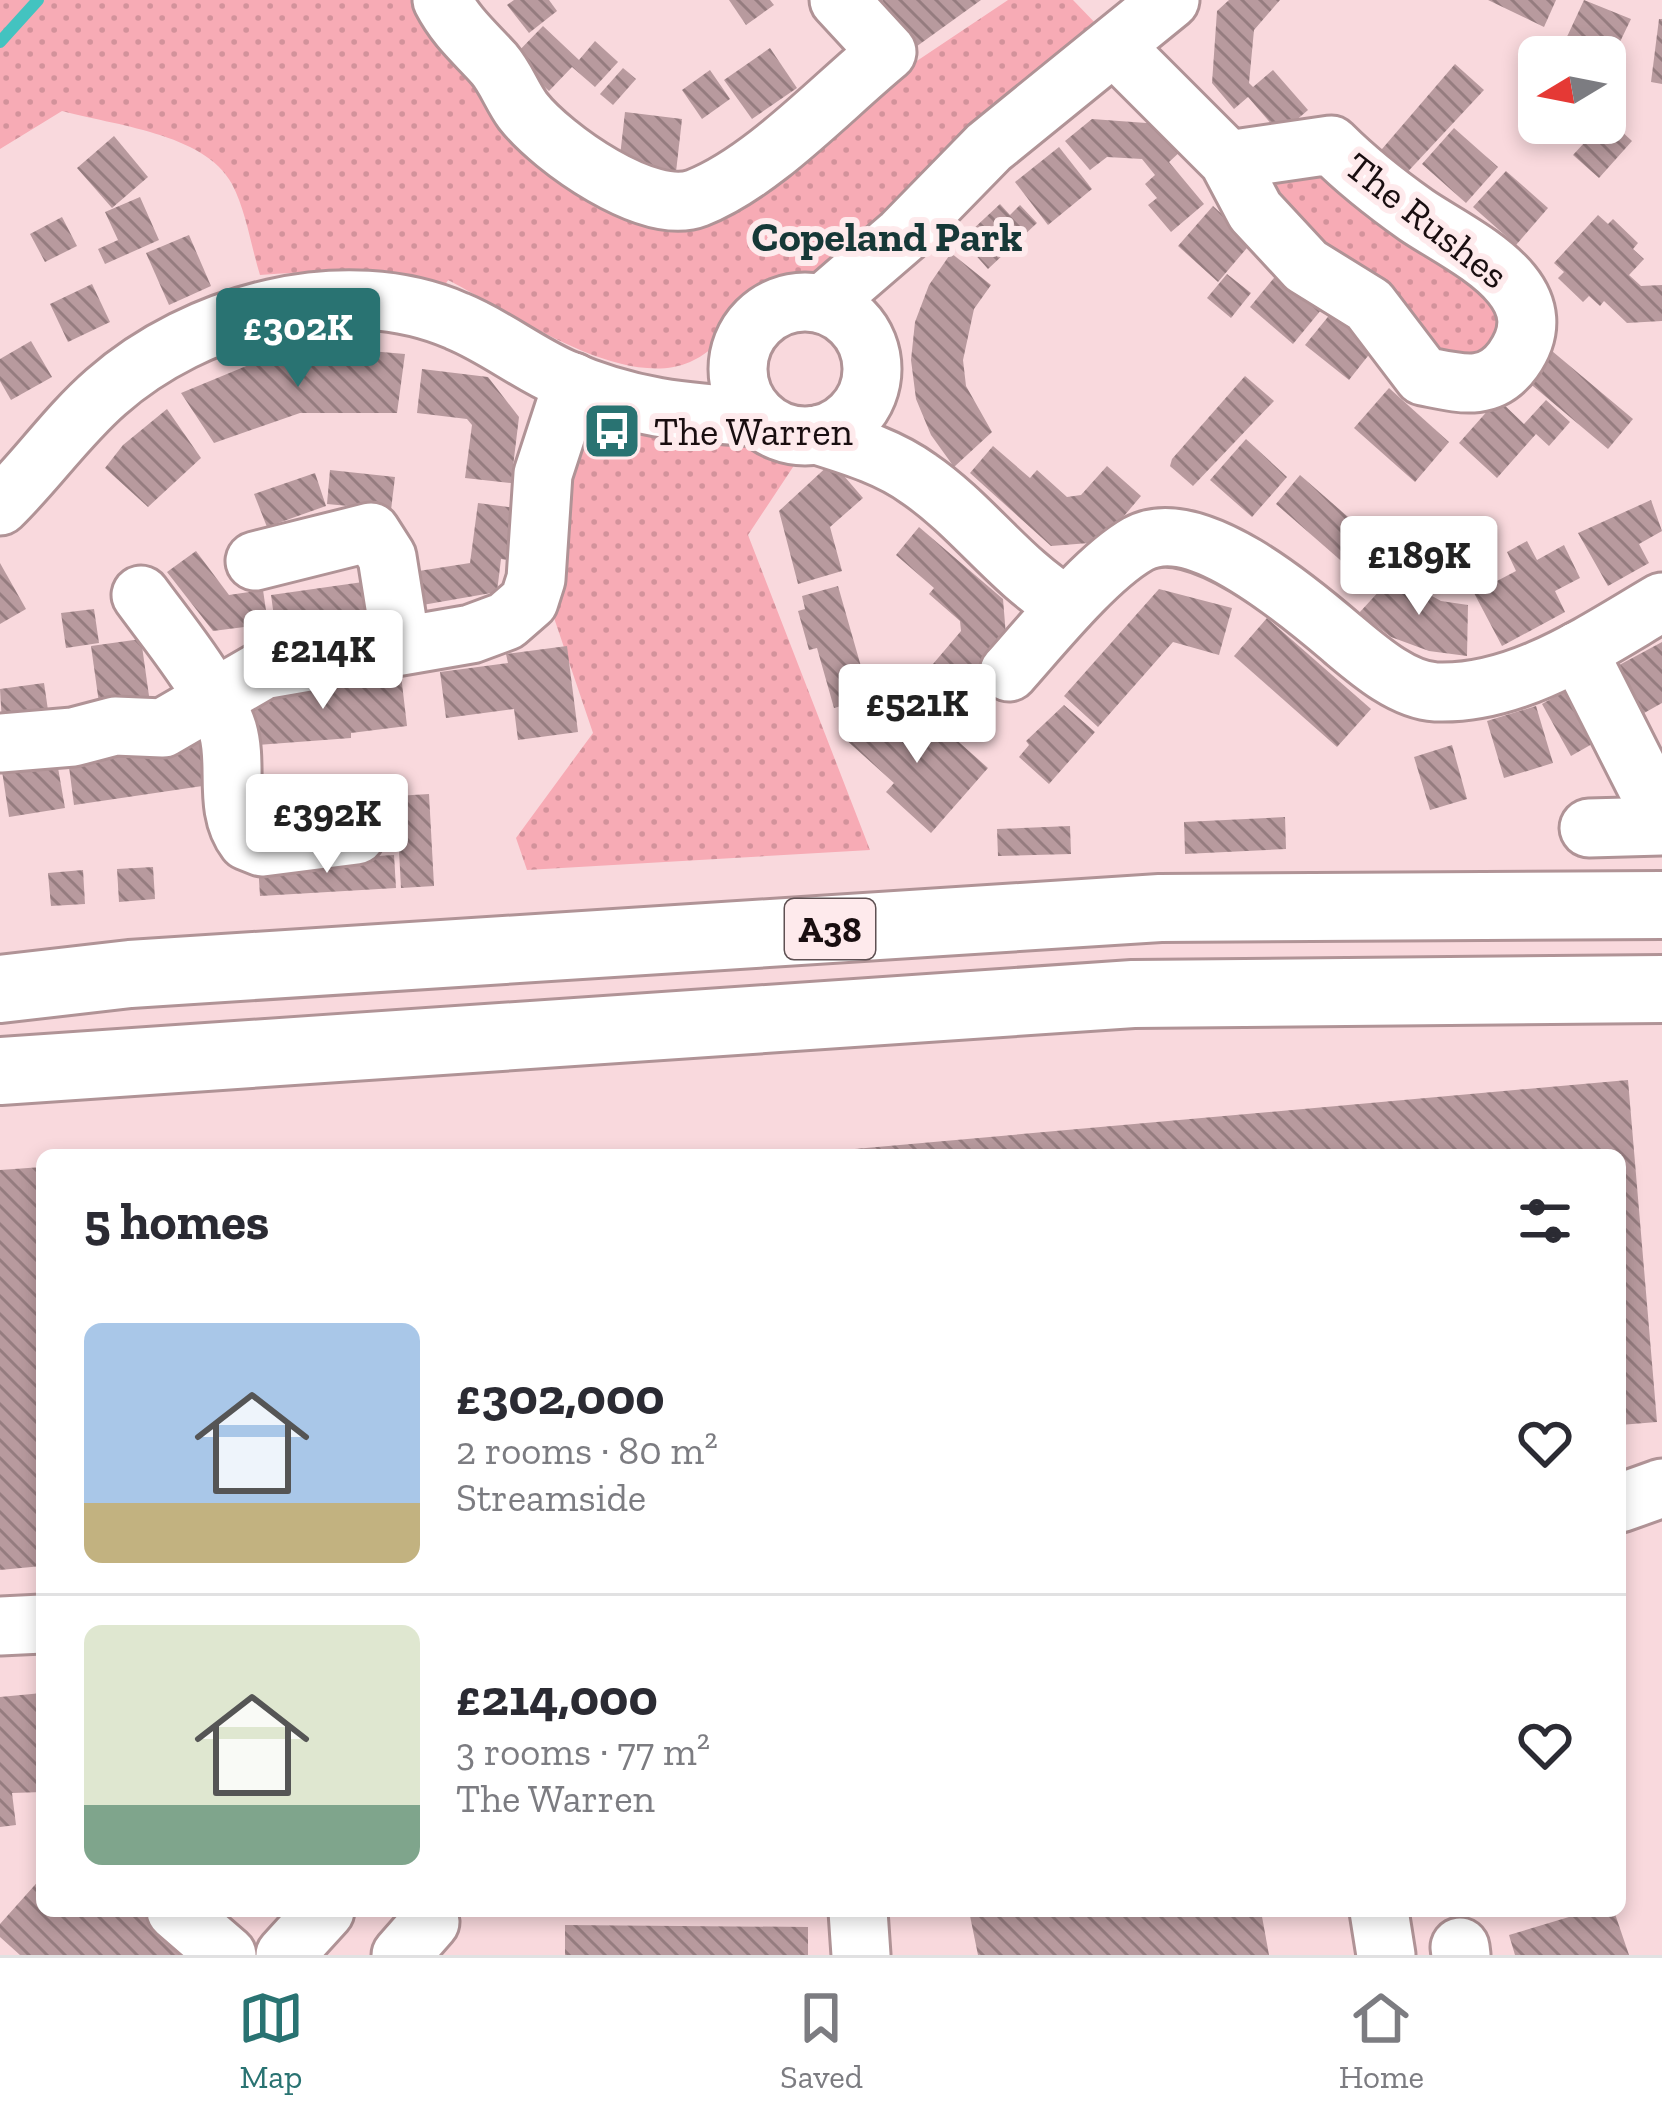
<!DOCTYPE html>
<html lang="en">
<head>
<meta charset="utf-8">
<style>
  body { margin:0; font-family:"Zilla Slab",serif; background:#f7f7f7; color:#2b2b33; height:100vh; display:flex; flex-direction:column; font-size:45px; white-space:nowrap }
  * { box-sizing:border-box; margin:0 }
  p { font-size:39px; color:#7c7c81 }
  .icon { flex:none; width:66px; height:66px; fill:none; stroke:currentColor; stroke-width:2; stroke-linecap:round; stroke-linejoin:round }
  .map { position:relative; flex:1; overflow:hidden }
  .details { position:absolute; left:36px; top:1149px; width:1590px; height:768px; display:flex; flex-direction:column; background:#fff; border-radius:18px; box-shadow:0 6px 18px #0003 }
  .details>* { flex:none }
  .needle { width:78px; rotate:260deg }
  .controls { position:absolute; left:1518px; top:36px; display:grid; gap:24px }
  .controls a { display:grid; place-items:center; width:108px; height:108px; border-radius:18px; background:#fff; box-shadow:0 6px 18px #0003; font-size:60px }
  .price { position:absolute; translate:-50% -102px; padding:0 27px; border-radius:12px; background:#fff; color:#222; font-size:39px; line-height:78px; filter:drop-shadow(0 3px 6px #0008) }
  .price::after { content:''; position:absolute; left:50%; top:72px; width:36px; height:27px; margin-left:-18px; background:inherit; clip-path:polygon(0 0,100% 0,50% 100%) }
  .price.selected { background:#297372; color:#fff }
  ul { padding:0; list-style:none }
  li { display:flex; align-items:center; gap:36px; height:300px; padding:0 48px }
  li+li { border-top:3px solid #e1e1e2 }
  li span { display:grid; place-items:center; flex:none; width:336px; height:240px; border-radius:18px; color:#555 }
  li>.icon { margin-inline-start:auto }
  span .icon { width:144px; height:144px; fill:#fffc; stroke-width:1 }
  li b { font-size:51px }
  h2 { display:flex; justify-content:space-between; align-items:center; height:144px; padding:0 48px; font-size:51px }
  .tab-bar { display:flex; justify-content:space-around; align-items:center; height:168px; border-top:3px solid #e1e1e2; background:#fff; font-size:33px; color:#7c7c81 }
  .tab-bar a { display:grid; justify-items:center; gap:6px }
  .tab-bar .selected { color:#297372 }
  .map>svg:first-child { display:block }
  .green { fill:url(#green-dots) }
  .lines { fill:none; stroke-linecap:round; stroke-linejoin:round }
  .stream { stroke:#43c3c0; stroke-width:12 }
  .building { fill:url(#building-back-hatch) }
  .minor-casing { stroke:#b09396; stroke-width:63 }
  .highway-casing { stroke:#b09396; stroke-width:72 }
  .minor { stroke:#fff; stroke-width:57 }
  .highway { stroke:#fff; stroke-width:66 }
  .labels { text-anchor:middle; stroke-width:12; stroke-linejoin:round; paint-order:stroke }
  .shield { fill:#feeaec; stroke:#5e5052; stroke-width:3 }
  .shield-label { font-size:36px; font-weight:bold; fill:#190e10 }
  .street-label { font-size:39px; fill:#190e10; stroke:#feeaec }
  .poi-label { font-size:39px; fill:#190e10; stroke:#feeaec; text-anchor:start }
  .neighbourhood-label { font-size:42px; font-weight:bold; fill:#163837; stroke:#feeaec }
</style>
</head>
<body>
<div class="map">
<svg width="1662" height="1955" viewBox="0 0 1662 1955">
  <defs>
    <pattern id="green-dots" width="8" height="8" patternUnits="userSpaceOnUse" patternTransform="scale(3)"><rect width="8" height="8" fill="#f7abb5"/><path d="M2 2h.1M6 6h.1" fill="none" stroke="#d3929b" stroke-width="1.8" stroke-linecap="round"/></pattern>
    <pattern id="building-back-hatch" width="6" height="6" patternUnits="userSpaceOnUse" patternTransform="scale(3)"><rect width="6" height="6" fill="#b89a9e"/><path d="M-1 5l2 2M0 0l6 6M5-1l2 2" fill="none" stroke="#957c7f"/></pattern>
  </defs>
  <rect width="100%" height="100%" fill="#f9d9dd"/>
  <g class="green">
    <path d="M 0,0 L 442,0 L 649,200 L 833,117 L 1008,0 L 1073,0 L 1100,28 L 803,282 C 786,289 767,295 752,307 C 730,325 718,350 690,362 C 621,392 509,311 448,280 L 445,285 C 382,270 324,270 260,275 C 251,246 246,211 232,184 C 205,133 112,125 62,111 L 0,149 Z"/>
    <path d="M 1303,156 L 1459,259 L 1510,326 L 1485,358 L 1443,352 L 1389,291 L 1278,210 L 1276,182 Z"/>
    <path d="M 560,379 L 758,417 L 795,464 L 748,535 L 870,850 L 527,870 L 516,838 L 593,733 L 528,541 Z"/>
  </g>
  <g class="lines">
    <path class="stream" d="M 0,42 L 38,0"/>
  </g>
  <g class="building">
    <path d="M 514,0 L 549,0 L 557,11 L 529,33 L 507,5 Z"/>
    <path d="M 729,0 L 770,0 L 774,5 L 746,25 Z"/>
    <path d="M 882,0 L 981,0 L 913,49 Z"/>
    <path d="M 1229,0 L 1280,0 L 1254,30 L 1249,83 L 1253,87 L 1273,70 L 1308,110 L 1280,134 L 1248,97 L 1234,109 L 1212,83 L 1217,11 Z"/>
    <path d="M 1488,0 L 1556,0 L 1544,27 Z"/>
    <path d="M 1584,0 L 1631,19 L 1605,73 L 1605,57 L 1560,52 Z"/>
    <path d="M 1659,19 L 1662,19 L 1662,84 L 1651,82 Z"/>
    <path d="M 543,26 L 579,60 L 595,41 L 618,62 L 595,87 L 572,67 L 549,91 L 513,57 Z"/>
    <path d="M 770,48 L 797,88 L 752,119 L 724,80 Z"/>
    <path d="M 1455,64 L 1484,90 L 1401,179 L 1376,156 Z"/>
    <path d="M 623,68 L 636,79 L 613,105 L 600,94 Z"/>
    <path d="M 710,70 L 730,99 L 702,119 L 682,90 Z"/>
    <path d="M 625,112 L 682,119 L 676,172 L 619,165 Z"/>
    <path d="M 1607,118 L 1632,141 L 1599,178 L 1573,155 Z"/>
    <path d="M 1092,119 L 1160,124 L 1182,150 L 1169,162 L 1204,204 L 1171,232 L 1148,205 L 1157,198 L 1145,184 L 1155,175 L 1142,159 L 1107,157 L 1090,170 L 1065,141 Z"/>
    <path d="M 1454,128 L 1498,167 L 1466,203 L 1422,164 Z"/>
    <path d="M 114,136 L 148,177 L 112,208 L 77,168 Z"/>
    <path d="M 1059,147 L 1092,189 L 1048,225 L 1015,182 Z"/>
    <path d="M 1506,171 L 1548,208 L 1516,245 L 1473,207 Z"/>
    <path d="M 140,197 L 159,240 L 105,264 L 98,249 L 118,240 L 105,212 Z"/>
    <path d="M 1000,204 L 1010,215 L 1020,205 L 1037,223 L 988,269 L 972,251 L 981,242 L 971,231 Z"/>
    <path d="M 1213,206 L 1252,242 L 1218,282 L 1178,246 Z"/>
    <path d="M 1598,215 L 1608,224 L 1613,219 L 1638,243 L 1633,249 L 1644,259 L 1629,275 L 1641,286 L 1662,285 L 1662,321 L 1627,323 L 1604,301 L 1600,306 L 1589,296 L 1583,302 L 1558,278 L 1564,272 L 1554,263 Z"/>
    <path d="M 62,217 L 77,246 L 45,262 L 30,234 Z"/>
    <path d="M 189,235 L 211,286 L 169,305 L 146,253 Z"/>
    <path d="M 951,253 L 991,285 L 974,309 L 963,360 L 966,386 L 992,432 L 954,467 L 931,435 L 916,399 L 911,360 L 915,322 L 929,285 Z"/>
    <path d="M 1283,267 L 1326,304 L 1293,344 L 1250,307 Z"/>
    <path d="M 1227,274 L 1251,293 L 1231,318 L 1207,298 Z"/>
    <path d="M 92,284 L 110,322 L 68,342 L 50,304 Z"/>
    <path d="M 1336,307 L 1379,342 L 1349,380 L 1305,345 Z"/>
    <path d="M 31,341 L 52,377 L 11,400 L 0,381 L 0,359 Z"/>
    <path d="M 347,349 L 405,354 L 397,413 L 300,413 L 214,443 L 181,393 L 261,360 Z"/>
    <path d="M 1552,351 L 1633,419 L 1608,449 L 1527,381 Z"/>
    <path d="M 422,369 L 488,377 L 519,417 L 511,483 L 465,478 L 472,425 L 467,419 L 417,413 Z"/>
    <path d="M 1245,376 L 1274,401 L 1193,486 L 1170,466 L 1172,459 Z"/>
    <path d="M 1389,388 L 1449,442 L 1415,482 L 1354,428 Z"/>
    <path d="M 1498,399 L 1524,424 L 1546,400 L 1570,422 L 1549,446 L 1536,434 L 1497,478 L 1459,443 Z"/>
    <path d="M 167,409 L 201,458 L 148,507 L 105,468 L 123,445 Z"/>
    <path d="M 1246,439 L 1287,477 L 1252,517 L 1210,480 Z"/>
    <path d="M 993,446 L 1030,478 L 1037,470 L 1067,497 L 1081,495 L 1107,466 L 1141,496 L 1102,542 L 1051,546 L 970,473 Z"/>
    <path d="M 832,462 L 863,498 L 830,527 L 842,571 L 798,584 L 779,511 Z"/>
    <path d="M 330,470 L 395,477 L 391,510 L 327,504 Z"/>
    <path d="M 315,473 L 326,506 L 267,527 L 254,494 Z"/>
    <path d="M 1300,475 L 1379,544 L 1354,572 L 1276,504 Z"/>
    <path d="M 1651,500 L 1662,531 L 1639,544 L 1649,563 L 1608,586 L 1578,533 Z"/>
    <path d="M 478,503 L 515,508 L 508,560 L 501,559 L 497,592 L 411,607 L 406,573 L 470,563 Z"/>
    <path d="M 919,527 L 1003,599 L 1007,648 L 968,693 L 933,664 L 961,631 L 960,621 L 929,594 L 934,588 L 896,555 Z"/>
    <path d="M 1527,541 L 1537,560 L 1564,545 L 1580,578 L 1555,591 L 1565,612 L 1502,646 L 1474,593 L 1516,571 L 1507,552 Z"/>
    <path d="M 196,551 L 229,595 L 263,590 L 268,624 L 213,631 L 167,572 Z"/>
    <path d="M 0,563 L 26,609 L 0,624 Z"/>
    <path d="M 1394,575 L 1441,601 L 1468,605 L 1467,656 L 1429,651 L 1391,637 L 1359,613 Z"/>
    <path d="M 377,580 L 382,616 L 339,622 L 340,630 L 319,633 L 318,625 L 276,631 L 271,595 Z"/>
    <path d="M 838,586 L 870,698 L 834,708 L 817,648 L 809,650 L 798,611 L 805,609 L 802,596 Z"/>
    <path d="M 1159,589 L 1232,608 L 1219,655 L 1173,642 L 1098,727 L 1064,696 Z"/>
    <path d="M 94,609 L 99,643 L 66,648 L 61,613 Z"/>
    <path d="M 1267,618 L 1371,709 L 1337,747 L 1234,656 Z"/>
    <path d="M 141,639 L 149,696 L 99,703 L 91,646 Z"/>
    <path d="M 1662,642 L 1662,703 L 1637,717 L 1610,670 Z"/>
    <path d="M 567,646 L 578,732 L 518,740 L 514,709 L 446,718 L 440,672 L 508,663 L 506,654 Z"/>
    <path d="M 401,675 L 407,726 L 351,733 L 351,738 L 245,746 L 239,696 Z"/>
    <path d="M 1586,679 L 1615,731 L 1571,756 L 1542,704 Z"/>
    <path d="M 44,683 L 49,717 L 2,723 L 0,689 Z"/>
    <path d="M 874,702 L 925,748 L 943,728 L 988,768 L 931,833 L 886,792 L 894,783 L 843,737 Z"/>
    <path d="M 1064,705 L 1095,732 L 1049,784 L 1019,757 L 1029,745 L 1026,741 Z"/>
    <path d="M 1536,706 L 1553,763 L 1504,778 L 1487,721 Z"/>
    <path d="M 209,738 L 216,784 L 74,805 L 68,759 Z"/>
    <path d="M 1452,745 L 1467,799 L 1430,810 L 1414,757 Z"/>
    <path d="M 57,762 L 65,808 L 9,817 L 2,771 Z"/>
    <path d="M 429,794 L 434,886 L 401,888 L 396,796 Z"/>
    <path d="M 1285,817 L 1286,849 L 1185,854 L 1184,822 Z"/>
    <path d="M 1070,826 L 1071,854 L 998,856 L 997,829 Z"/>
    <path d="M 394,855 L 396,888 L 260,896 L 258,863 Z"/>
    <path d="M 153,867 L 155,899 L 119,902 L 117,869 Z"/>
    <path d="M 83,870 L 85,904 L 51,906 L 48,873 Z"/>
    <path d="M 1628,1080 L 1657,1422 L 1620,1425 L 1620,1155 L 787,1155 Z"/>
    <path d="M 42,1167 L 42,1566 L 0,1570 L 0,1170 Z"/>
    <path d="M 42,1693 L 42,1792 L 12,1793 L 16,1825 L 0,1827 L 0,1697 Z"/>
    <path d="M 42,1877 L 42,1911 L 148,1911 L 197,1955 L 20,1955 L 0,1937 L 0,1924 Z"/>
    <path d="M 969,1911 L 1261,1911 L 1269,1955 L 978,1955 Z"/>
    <path d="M 1589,1911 L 1614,1911 L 1629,1955 L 1515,1955 L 1509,1935 Z"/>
    <path d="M 565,1925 L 808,1927 L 808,1955 L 565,1955 Z"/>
  </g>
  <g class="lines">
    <g class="minor-casing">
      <g id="minor">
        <path d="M 442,0 C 456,27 474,42 494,64 C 506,78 512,96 523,111 C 552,148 649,217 697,198 C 763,172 831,98 887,52 L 839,0"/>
        <path d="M 1115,47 L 1228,160 L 1255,211 L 1306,266 L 1369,305 L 1423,376 C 1459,383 1489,393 1513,360 C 1564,289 1461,246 1416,215 C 1385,193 1358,172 1331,145 L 1228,160"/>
        <circle cx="805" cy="369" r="67"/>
        <path d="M 823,304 L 903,235 L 989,147 L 1170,0"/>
        <path d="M 817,435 C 852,446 889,457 919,479 C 973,516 1010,572 1067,606"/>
        <path d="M 0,506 C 37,470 67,426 106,392 C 195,313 345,272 457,321 C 494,336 526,362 562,378 C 629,408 686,413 758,417"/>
        <path d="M 255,561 L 371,532 L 387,557 L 401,645"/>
        <path d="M 141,595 C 168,632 214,687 228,731 C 238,766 223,810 247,841 L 262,847 L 356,835"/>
        <path d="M 1578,651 L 1662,817"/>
        <path d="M 1009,672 C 1042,635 1096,568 1138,544 C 1195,512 1302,604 1343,639 C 1368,660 1402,690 1436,692 C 1519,695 1595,641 1662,602"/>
        <path d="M 0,743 L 73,737 L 115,726 L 163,728 L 263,670 L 471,634 L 506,621 L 529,601 L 536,579 L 543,474 L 573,382"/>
        <path d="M 1589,828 L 1662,826"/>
        <path d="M 1620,1503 L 1662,1488"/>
        <path d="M 0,1626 L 42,1624"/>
        <path d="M 176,1911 L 227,1955"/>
        <path d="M 858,1911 L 861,1955"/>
        <path d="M 1379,1911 L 1386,1955"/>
        <path d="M 1460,1947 L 1461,1955"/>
        <path d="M 285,1955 L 325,1911"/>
        <path d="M 401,1955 L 430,1922"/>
      </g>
    </g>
    <g class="highway-casing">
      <g id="highway">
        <path d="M 0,989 L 130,974 L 1160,908 L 1662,905"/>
        <path d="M 0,1071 L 1133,994 L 1662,989"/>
      </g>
    </g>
    <use href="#minor" class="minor"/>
    <use href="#highway" class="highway"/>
  </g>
  <defs>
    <g id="bus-square" transform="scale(3)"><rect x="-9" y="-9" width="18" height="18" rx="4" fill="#297372" stroke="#feeaec"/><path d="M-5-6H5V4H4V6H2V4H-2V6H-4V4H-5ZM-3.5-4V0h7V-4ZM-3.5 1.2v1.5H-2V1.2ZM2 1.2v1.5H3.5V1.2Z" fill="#fff"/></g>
  </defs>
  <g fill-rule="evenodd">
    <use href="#bus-square" x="612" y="431"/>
  </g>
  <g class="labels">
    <rect class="shield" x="785" y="899" width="90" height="60" rx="9"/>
    <g class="shield-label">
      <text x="830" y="942">A38</text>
    </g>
    <g class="street-label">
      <text transform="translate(1427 220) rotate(38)" y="14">The Rushes</text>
    </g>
    <g class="poi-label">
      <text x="654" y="445">The Warren</text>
    </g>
    <g class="neighbourhood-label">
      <text x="887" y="251">Copeland Park</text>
    </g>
  </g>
</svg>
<div class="controls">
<a><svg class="needle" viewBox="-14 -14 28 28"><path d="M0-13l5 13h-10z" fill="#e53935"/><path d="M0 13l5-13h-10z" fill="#7c7c81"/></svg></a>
</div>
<b class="price selected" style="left:298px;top:390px">£302K</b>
<b class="price" style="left:1419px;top:618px">£189K</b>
<b class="price" style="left:323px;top:712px">£214K</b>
<b class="price" style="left:917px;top:766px">£521K</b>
<b class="price" style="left:327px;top:876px">£392K</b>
<section class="details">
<h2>5 homes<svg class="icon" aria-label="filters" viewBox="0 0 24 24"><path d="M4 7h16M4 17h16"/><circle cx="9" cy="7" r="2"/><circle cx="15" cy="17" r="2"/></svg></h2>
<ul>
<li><span style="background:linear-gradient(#a9c7e8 75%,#c2b280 0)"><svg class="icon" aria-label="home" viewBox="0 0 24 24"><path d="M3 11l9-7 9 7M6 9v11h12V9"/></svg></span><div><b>£302,000</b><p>2 rooms · 80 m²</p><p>Streamside</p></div><svg class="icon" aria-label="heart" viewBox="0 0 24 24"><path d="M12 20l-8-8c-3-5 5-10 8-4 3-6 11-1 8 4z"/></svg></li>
<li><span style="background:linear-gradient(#dfe7d0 75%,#7fa58c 0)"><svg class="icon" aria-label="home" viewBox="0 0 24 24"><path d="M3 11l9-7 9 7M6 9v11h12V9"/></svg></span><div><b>£214,000</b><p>3 rooms · 77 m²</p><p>The Warren</p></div><svg class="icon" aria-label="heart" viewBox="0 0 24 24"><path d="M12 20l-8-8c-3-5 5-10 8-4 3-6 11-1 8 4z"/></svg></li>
</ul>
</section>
</div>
<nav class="tab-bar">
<a class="selected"><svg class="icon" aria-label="map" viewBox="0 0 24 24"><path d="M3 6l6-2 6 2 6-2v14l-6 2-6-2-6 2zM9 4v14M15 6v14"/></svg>Map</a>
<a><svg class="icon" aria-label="saved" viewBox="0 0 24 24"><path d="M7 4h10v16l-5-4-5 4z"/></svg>Saved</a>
<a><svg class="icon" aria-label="home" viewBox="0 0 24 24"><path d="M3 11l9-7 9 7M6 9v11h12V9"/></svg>Home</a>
</nav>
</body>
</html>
